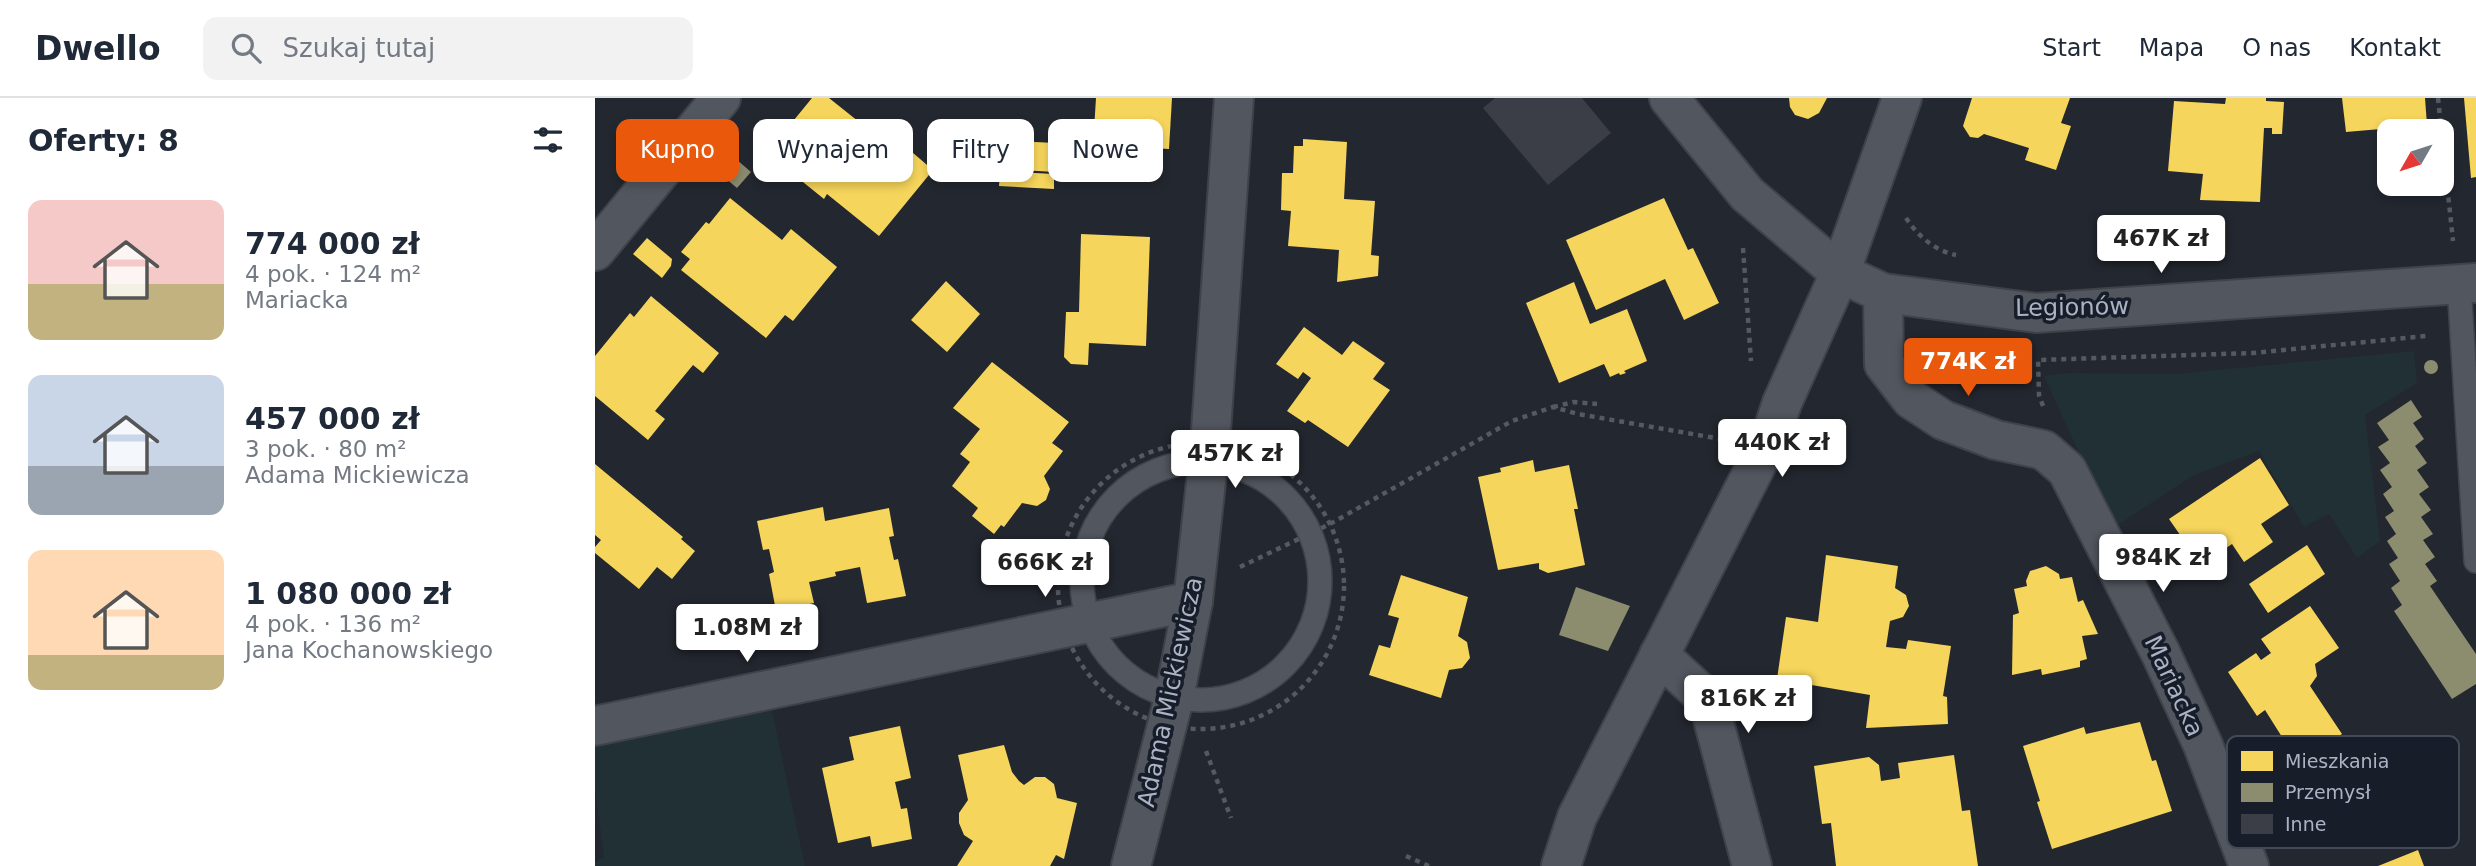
<!DOCTYPE html>
<html lang="pl">
<head>
<meta charset="utf-8">
<style>
  body { margin:0; font-family:"DejaVu Sans",sans-serif; background:#f2f2f3; color:#1f2937; height:100vh; display:flex; flex-direction:column; font-size:26px; white-space:nowrap }
  * { box-sizing:border-box; margin:0 }
  p { font-size:23px; color:#747a83 }
  .icon { flex:none; width:38px; height:38px; fill:none; stroke:currentColor; stroke-width:2; stroke-linecap:round; stroke-linejoin:round }
  .map { position:relative; flex:1; overflow:hidden }
  .sheet { display:flex; flex-direction:column; background:#fff; width:595px }
  .sheet>* { flex:none }
  .banner { position:absolute; left:21px; top:21px; width:665px; height:63px; display:flex; gap:14px }
  .needle { width:46px; rotate:231deg }
  .buttons { position:absolute; left:1782px; top:21px; display:grid; gap:14px }
  .buttons a { display:grid; place-items:center; width:77px; height:77px; border-radius:14px; background:#fff; box-shadow:0 4px 10px #0003; font-size:35px }
  .price { position:absolute; translate:-50% -60px; padding:0 16px; border-radius:7px; background:#fff; color:#222; font-size:23px; line-height:46px; filter:drop-shadow(0 2px 4px #0008) }
  .price::after { content:''; position:absolute; left:50%; top:42px; width:21px; height:16px; margin-left:-10px; background:inherit; clip-path:polygon(0 0,100% 0,50% 100%) }
  .price.on { background:#ea580c; color:#fff }
  ul { padding:0; list-style:none }
  li { display:flex; align-items:center; gap:21px; height:175px; padding:0 28px }
  li span { display:grid; place-items:center; flex:none; width:196px; height:140px; border-radius:14px; color:#555 }
  li>.icon { margin-inline-start:auto }
  span .icon { width:84px; height:84px; fill:#fffc; stroke-width:1 }
  li b { font-size:30px }
  h2 { display:flex; justify-content:space-between; align-items:center; height:84px; padding:0 28px; font-size:30px }
  .chip { padding:0 24px; border-radius:14px; background:#fff; box-shadow:0 4px 10px #0003; font-size:24px; line-height:63px }
  .chip.on { background:#ea580c; color:#fff }
  header { display:flex; align-items:center; gap:42px; box-sizing:border-box; height:98px; padding:0 35px; background:#fff; border-bottom:2px solid #e0e1e3 }
  header strong { font-size:33px }
  nav { display:flex; gap:38px; margin-inline-start:auto; font-size:24px }
  .search { width:490px; height:63px; background:#f2f2f3; display:flex; align-items:center; gap:18px; box-sizing:border-box; padding:0 24px; border-radius:14px; color:#747a83; font-size:26px }
  main { display:flex; flex:1; min-height:0 }
  .map>svg:first-child { display:block }
  .green { fill:#203034 }
  .homes { fill:#f6d55c }
  .industry { fill:#8c8c6e }
  .building { fill:#3b3e46 }
  .lines { fill:none; stroke-linecap:round; stroke-linejoin:round }
  .lane-casing { stroke:#3f4249; stroke-width:26 }
  .street-casing { stroke:#3f4249; stroke-width:42 }
  .path { stroke:#555a61; stroke-width:4.5; stroke-dasharray:5 5; stroke-linecap:butt }
  .lane { stroke:#52565e; stroke-width:23 }
  .street { stroke:#52565e; stroke-width:38 }
  .labels { text-anchor:middle; stroke-width:7; stroke-linejoin:round; paint-order:stroke }
  .street-label { font-size:24px; fill:#abb2c3; stroke:#171d29 }
  .key { fill:#171d29; stroke:#434a57; stroke-width:2 }
  .key-label { font-size:19px; fill:#abb2c3 }
</style>
</head>
<body>
<header>
<strong>Dwello</strong>
<div class="search"><svg class="icon" aria-label="search" viewBox="0 0 24 24"><circle cx="10" cy="10" r="6"/><path d="M15 15l6 6"/></svg>Szukaj tutaj</div>
<nav><a>Start</a><a>Mapa</a><a>O nas</a><a>Kontakt</a></nav>
</header>
<main>
<section class="sheet">
<h2>Oferty: 8<svg class="icon" aria-label="filters" viewBox="0 0 24 24"><path d="M4 7h16M4 17h16"/><circle cx="9" cy="7" r="2"/><circle cx="15" cy="17" r="2"/></svg></h2>
<ul>
<li><span style="background:linear-gradient(#f6c9c9 60%,#c2b280 0)"><svg class="icon" aria-label="home" viewBox="0 0 24 24"><path d="M3 11l9-7 9 7M6 9v11h12V9"/></svg></span><div><b>774 000 zł</b><p>4 pok. · 124 m²</p><p>Mariacka</p></div></li>
<li><span style="background:linear-gradient(#c9d6e8 65%,#9aa5b1 0)"><svg class="icon" aria-label="home" viewBox="0 0 24 24"><path d="M3 11l9-7 9 7M6 9v11h12V9"/></svg></span><div><b>457 000 zł</b><p>3 pok. · 80 m²</p><p>Adama Mickiewicza</p></div></li>
<li><span style="background:linear-gradient(#ffd9b3 75%,#c2b280 0)"><svg class="icon" aria-label="home" viewBox="0 0 24 24"><path d="M3 11l9-7 9 7M6 9v11h12V9"/></svg></span><div><b>1 080 000 zł</b><p>4 pok. · 136 m²</p><p>Jana Kochanowskiego</p></div></li>
</ul>
</section>
<div class="map">
<svg width="1881" height="768" viewBox="0 0 1881 768">
  <rect width="100%" height="100%" fill="#23272f"/>
  <g class="green">
    <path d="M 1819,253 L 1822,285 L 1770,317 L 1785,443 L 1762,460 L 1734,416 L 1709,429 L 1664,353 L 1599,377 L 1518,430 L 1449,278 L 1475,275 L 1580,276 Z"/>
    <path d="M 176,608 L 210,768 L 0,768 L 0,764 L 9,759 L 0,691 L 0,647 Z"/>
  </g>
  <g class="homes">
    <path d="M 217,0 L 234,0 L 298,51 L 304,43 L 338,72 L 284,138 L 232,96 L 229,101 L 172,55 Z"/>
    <path d="M 501,0 L 577,0 L 574,51 L 498,47 Z"/>
    <path d="M 1194,0 L 1232,0 L 1224,15 L 1213,21 L 1200,17 L 1195,9 Z"/>
    <path d="M 1377,0 L 1475,0 L 1466,25 L 1476,28 L 1461,72 L 1430,62 L 1434,50 L 1389,36 L 1383,40 L 1375,39 L 1368,28 Z"/>
    <path d="M 1631,0 L 1671,0 L 1671,3 L 1689,4 L 1687,36 L 1677,36 L 1677,30 L 1669,30 L 1665,104 L 1605,102 L 1608,76 L 1573,73 L 1579,3 L 1630,6 Z"/>
    <path d="M 1747,0 L 1830,0 L 1832,27 L 1751,34 Z"/>
    <path d="M 1869,0 L 1881,0 L 1881,79 L 1876,80 Z"/>
    <path d="M 708,41 L 752,44 L 749,101 L 780,103 L 776,157 L 784,158 L 783,178 L 742,184 L 744,152 L 693,148 L 696,113 L 686,112 L 687,75 L 698,75 L 699,48 L 708,48 Z"/>
    <path d="M 419,43 L 460,45 L 460,74 L 406,71 Z"/>
    <path d="M 405,73 L 459,76 L 459,91 L 404,88 Z"/>
    <path d="M 135,100 L 187,142 L 196,131 L 242,169 L 198,223 L 190,217 L 171,240 L 86,172 L 95,161 L 86,154 L 111,124 L 114,126 Z"/>
    <path d="M 1069,100 L 1093,152 L 1098,150 L 1124,205 L 1089,222 L 1070,181 L 1001,212 L 971,142 Z"/>
    <path d="M 486,136 L 555,139 L 551,248 L 494,245 L 493,267 L 476,266 L 469,259 L 471,214 L 484,214 Z"/>
    <path d="M 52,140 L 77,161 L 76,168 L 67,180 L 38,156 Z"/>
    <path d="M 351,183 L 385,216 L 352,254 L 316,222 Z"/>
    <path d="M 979,184 L 995,226 L 1032,211 L 1052,263 L 1029,273 L 1031,275 L 1025,277 L 1024,275 L 1015,279 L 1009,266 L 964,285 L 931,205 Z"/>
    <path d="M 56,198 L 124,255 L 108,275 L 98,267 L 60,313 L 70,321 L 53,342 L 0,298 L 0,258 L 35,215 L 39,219 Z"/>
    <path d="M 709,229 L 747,257 L 758,243 L 790,265 L 778,281 L 795,292 L 753,349 L 713,322 L 710,325 L 692,313 L 716,280 L 708,274 L 703,281 L 681,266 Z"/>
    <path d="M 397,264 L 474,324 L 457,345 L 468,353 L 449,378 L 455,391 L 451,402 L 442,408 L 427,405 L 409,429 L 406,427 L 399,436 L 377,418 L 383,410 L 357,388 L 375,364 L 365,356 L 385,331 L 358,310 Z"/>
    <path d="M 1665,360 L 1694,407 L 1666,426 L 1678,444 L 1649,464 L 1637,446 L 1606,467 L 1574,421 Z"/>
    <path d="M 938,362 L 940,374 L 974,367 L 983,411 L 979,411 L 990,467 L 953,475 L 944,471 L 944,465 L 903,472 L 883,379 L 906,374 L 905,370 Z"/>
    <path d="M 0,366 L 88,439 L 86,441 L 100,453 L 77,481 L 62,469 L 44,491 L 0,455 L 0,449 L 6,442 L 0,437 Z"/>
    <path d="M 228,409 L 230,423 L 294,410 L 299,438 L 294,439 L 299,462 L 303,461 L 311,498 L 272,505 L 265,469 L 240,474 L 241,478 L 214,484 L 219,505 L 181,513 L 174,476 L 179,474 L 174,451 L 168,452 L 162,423 Z"/>
    <path d="M 1712,447 L 1730,476 L 1673,515 L 1654,486 Z"/>
    <path d="M 1231,457 L 1303,468 L 1300,490 L 1311,497 L 1314,508 L 1308,519 L 1295,523 L 1291,549 L 1311,551 L 1313,542 L 1356,548 L 1348,598 L 1352,599 L 1353,626 L 1271,630 L 1275,597 L 1182,581 L 1191,519 L 1223,524 Z"/>
    <path d="M 1451,468 L 1464,476 L 1465,481 L 1477,479 L 1483,504 L 1488,502 L 1503,536 L 1487,538 L 1492,561 L 1485,563 L 1485,569 L 1447,577 L 1446,571 L 1417,577 L 1418,517 L 1424,515 L 1419,491 L 1432,488 L 1431,483 L 1435,473 Z"/>
    <path d="M 806,477 L 873,499 L 863,538 L 872,544 L 875,560 L 867,570 L 854,572 L 846,600 L 774,577 L 784,547 L 795,550 L 804,520 L 793,517 Z"/>
    <path d="M 1715,508 L 1744,550 L 1720,566 L 1722,578 L 1715,588 L 1747,636 L 1730,647 L 1735,656 L 1702,678 L 1680,644 L 1687,639 L 1670,612 L 1662,618 L 1633,574 L 1661,555 L 1666,562 L 1676,555 L 1666,541 Z"/>
    <path d="M 1545,624 L 1557,663 L 1561,662 L 1577,713 L 1457,751 L 1442,704 L 1445,703 L 1428,648 L 1489,629 L 1491,636 Z"/>
    <path d="M 305,628 L 316,680 L 300,684 L 306,711 L 312,710 L 317,741 L 277,749 L 275,738 L 243,745 L 227,670 L 259,662 L 254,639 Z"/>
    <path d="M 409,647 L 417,674 L 424,683 L 429,687 L 440,679 L 450,679 L 459,686 L 462,700 L 482,705 L 469,761 L 461,757 L 455,768 L 362,768 L 378,743 L 369,737 L 364,725 L 364,715 L 373,702 L 363,657 Z"/>
    <path d="M 1359,657 L 1367,713 L 1375,712 L 1383,768 L 1241,768 L 1236,725 L 1227,726 L 1219,668 L 1274,659 L 1284,667 L 1286,683 L 1305,680 L 1303,665 Z"/>
    <path d="M 1823,752 L 1829,768 L 1783,768 Z"/>
  </g>
  <g class="industry">
    <path d="M 127,49 L 156,74 L 142,90 L 112,65 Z"/>
    <circle cx="1836" cy="269" r="7"/>
    <path d="M 1816,302 L 1827,319 L 1818,325 L 1829,341 L 1820,348 L 1832,365 L 1822,372 L 1834,389 L 1824,396 L 1836,412 L 1826,419 L 1838,436 L 1828,442 L 1840,459 L 1830,466 L 1842,483 L 1835,488 L 1881,556 L 1881,586 L 1857,601 L 1799,513 L 1807,507 L 1796,490 L 1805,483 L 1794,466 L 1803,460 L 1792,443 L 1801,436 L 1790,419 L 1799,413 L 1788,396 L 1797,389 L 1785,372 L 1795,365 L 1783,349 L 1794,342 L 1782,325 Z"/>
    <path d="M 981,489 L 1035,508 L 1013,553 L 964,537 Z"/>
  </g>
  <path class="building" d="M 900,0 L 987,0 L 1016,35 L 953,87 L 888,10 Z"/>
  <g class="lines">
    <g class="lane-casing">
      <g id="lane">
        <path d="M 1864,186 L 1881,463"/>
        <circle cx="606" cy="483" r="119"/>
      </g>
    </g>
    <g class="street-casing">
      <g id="street">
        <path d="M 1074,0 L 1152,96 L 1245,175 L 1288,195 L 1441,215 L 1881,185"/>
        <path d="M 0,153 L 126,0"/>
        <path d="M 1288,195 L 1289,266 L 1316,301 L 1348,322 L 1401,342 L 1449,352 L 1472,372 L 1566,556 L 1608,647 L 1654,768"/>
        <path d="M 1064,557 L 1113,602 L 1157,768"/>
        <path d="M 0,628 C 199,586 398,543 598,503"/>
        <path d="M 536,768 L 579,600 L 598,503 L 615,347 L 639,0"/>
        <path d="M 966,768 L 982,719 L 1176,338 L 1187,305 L 1245,175 L 1307,0"/>
      </g>
    </g>
    <g class="path">
      <path d="M 1843,0 L 1858,143"/>
      <path d="M 1311,120 C 1323,138 1340,153 1361,157"/>
      <path d="M 1148,150 L 1156,263"/>
      <path d="M 1448,308 L 1444,297 L 1443,262 L 1658,255 L 1831,238"/>
      <path d="M 958,309 L 979,304 L 1002,306"/>
      <circle cx="606" cy="488" r="143"/>
      <path d="M 645,469 L 735,426 L 917,323 L 958,309 L 983,316 L 1126,341"/>
      <path d="M 611,653 L 636,720"/>
      <path d="M 811,758 L 834,768"/>
    </g>
    <use href="#lane" class="lane"/>
    <use href="#street" class="street"/>
  </g>
  <g class="labels">
    <g class="street-label">
      <text transform="translate(1477 209) rotate(-1)" y="8">Legionów</text>
      <text transform="translate(1579 588) rotate(65)" y="8">Mariacka</text>
      <text transform="translate(575 594) rotate(-78)" y="8">Adama Mickiewicza</text>
    </g>
  </g>
  <rect x="1632" y="638" width="232" height="112" rx="10" class="key"/>
  <rect x="1646" y="653" width="32" height="20" fill="#f6d55c"/>
  <rect x="1646" y="685" width="32" height="19" fill="#8c8c6e"/>
  <rect x="1646" y="716" width="32" height="20" fill="#3b3e46"/>
  <g class="key-label">
    <text x="1690" y="670">Mieszkania</text>
    <text x="1690" y="701">Przemysł</text>
    <text x="1690" y="733">Inne</text>
  </g>
</svg>
<div class="buttons">
<a><svg class="needle" viewBox="-14 -14 28 28"><path d="M0-13l5 13h-10z" fill="#e53935"/><path d="M0 13l5-13h-10z" fill="#747a83"/></svg></a>
</div>
<b class="price" style="left:1566px;top:177px">467K zł</b>
<b class="price on" style="left:1373px;top:300px">774K zł</b>
<b class="price" style="left:1187px;top:381px">440K zł</b>
<b class="price" style="left:640px;top:392px">457K zł</b>
<b class="price" style="left:1568px;top:496px">984K zł</b>
<b class="price" style="left:450px;top:501px">666K zł</b>
<b class="price" style="left:152px;top:566px">1.08M zł</b>
<b class="price" style="left:1153px;top:637px">816K zł</b>
<div class="banner">
<a class="chip on">Kupno</a>
<a class="chip">Wynajem</a>
<a class="chip">Filtry</a>
<a class="chip">Nowe</a>
</div>
</div>
</main>
</body>
</html>
